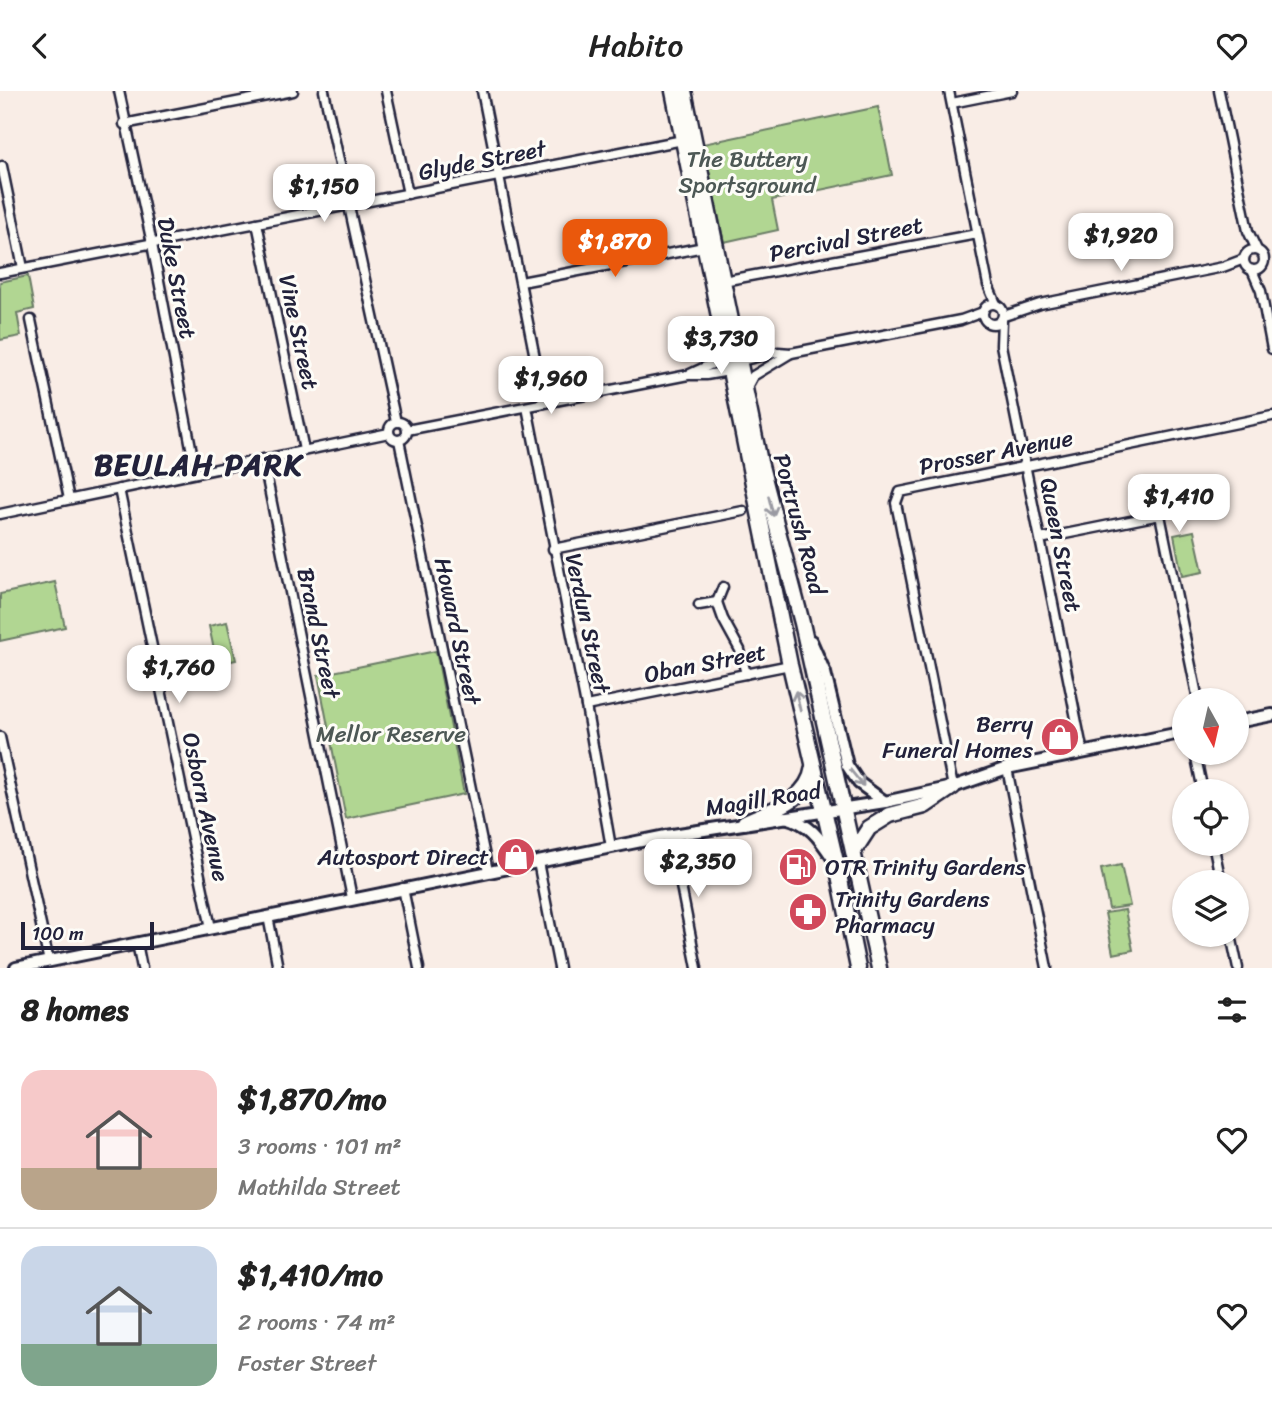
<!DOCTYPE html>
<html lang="en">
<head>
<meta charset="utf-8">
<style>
  body { margin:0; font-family:Sriracha,sans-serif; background:#f2f2f2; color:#222; height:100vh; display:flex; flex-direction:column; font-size:26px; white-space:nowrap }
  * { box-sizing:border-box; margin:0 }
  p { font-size:23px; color:#767676 }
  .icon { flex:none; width:38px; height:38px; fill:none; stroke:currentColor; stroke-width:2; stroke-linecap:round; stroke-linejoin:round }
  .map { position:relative; height:877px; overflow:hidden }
  .details { display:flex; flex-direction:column; background:#fff; flex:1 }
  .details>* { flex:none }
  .needle { width:46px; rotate:172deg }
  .controls { position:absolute; left:1172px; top:597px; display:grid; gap:14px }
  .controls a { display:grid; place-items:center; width:77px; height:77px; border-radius:50%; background:#fff; box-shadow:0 2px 5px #0004; font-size:35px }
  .scale { position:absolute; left:21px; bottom:18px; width:133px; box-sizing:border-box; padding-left:7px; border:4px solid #22223b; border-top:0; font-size:19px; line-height:24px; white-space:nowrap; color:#22223b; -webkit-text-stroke:5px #fdfcf7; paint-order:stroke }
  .price { position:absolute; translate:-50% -60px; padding:0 16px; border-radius:14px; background:#fff; color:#222; font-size:23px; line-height:46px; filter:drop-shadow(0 2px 4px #0008) }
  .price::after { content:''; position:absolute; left:50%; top:42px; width:21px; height:16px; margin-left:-10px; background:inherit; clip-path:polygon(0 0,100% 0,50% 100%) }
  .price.current { background:#ea580c; color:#fff }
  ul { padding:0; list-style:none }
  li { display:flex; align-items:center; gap:21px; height:175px; padding:0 21px }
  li+li { border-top:2px solid #e0e0e0 }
  li span { display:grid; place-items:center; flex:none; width:196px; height:140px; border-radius:21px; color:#555 }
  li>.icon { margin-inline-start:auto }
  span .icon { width:84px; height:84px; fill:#fffc; stroke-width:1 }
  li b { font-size:30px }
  h2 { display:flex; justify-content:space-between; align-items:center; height:84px; padding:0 21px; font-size:30px }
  header { display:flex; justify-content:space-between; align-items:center; height:91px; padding:0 21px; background:#fff; font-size:32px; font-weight:600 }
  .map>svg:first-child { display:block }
  .green { fill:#b1d692; stroke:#6a7c66; stroke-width:2 }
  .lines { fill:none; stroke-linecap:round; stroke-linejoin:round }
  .street-casing { stroke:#22223b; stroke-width:13 }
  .secondary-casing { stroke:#22223b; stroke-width:16 }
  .highway-casing { stroke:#22223b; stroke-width:19 }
  .street { stroke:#fdfcf7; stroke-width:8 }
  .secondary { stroke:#fdfcf7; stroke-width:10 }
  .highway { stroke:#fdfcf7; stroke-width:14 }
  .oneway { stroke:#9a9aa2 }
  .labels { text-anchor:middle; stroke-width:6; stroke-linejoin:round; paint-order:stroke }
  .park-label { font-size:23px; fill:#4d5855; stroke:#fdfcf7 }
  .street-label { font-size:23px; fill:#22223b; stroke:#fdfcf7 }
  .poi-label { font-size:23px; fill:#22223b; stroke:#fdfcf7; text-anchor:end }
  .district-label { font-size:30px; font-weight:bold; letter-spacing:2px; fill:#22223b; stroke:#fdfcf7 }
</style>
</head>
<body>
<header><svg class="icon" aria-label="back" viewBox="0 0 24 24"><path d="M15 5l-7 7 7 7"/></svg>Habito<svg class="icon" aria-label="heart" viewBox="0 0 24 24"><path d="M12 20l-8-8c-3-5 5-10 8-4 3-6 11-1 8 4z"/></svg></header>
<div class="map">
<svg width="1272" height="877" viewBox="0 0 1272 877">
  <rect width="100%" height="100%" fill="#f9ede6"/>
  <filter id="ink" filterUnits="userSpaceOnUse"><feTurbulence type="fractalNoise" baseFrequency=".0143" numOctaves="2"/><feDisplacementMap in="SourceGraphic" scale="14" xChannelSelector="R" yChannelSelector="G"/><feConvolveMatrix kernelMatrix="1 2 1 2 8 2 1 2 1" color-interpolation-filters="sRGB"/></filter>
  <g filter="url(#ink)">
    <g class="green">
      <path d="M 878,16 L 892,84 L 772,109 L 778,139 L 724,151 L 703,53 Z"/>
      <path d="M 28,185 L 34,218 L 17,222 L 21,245 L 0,249 L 0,191 Z"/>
      <path d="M 1194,440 L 1203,481 L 1182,485 L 1174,444 Z"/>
      <path d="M 55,491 L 65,536 L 0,550 L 0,503 Z"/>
      <path d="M 227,531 L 236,569 L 217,573 L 209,535 Z"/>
      <path d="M 436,560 L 464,703 L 346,728 L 318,584 Z"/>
      <path d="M 1121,774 L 1130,815 L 1109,818 L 1101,778 Z"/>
      <path d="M 1125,819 L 1133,859 L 1113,863 L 1105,822 Z"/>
    </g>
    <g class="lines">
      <g class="street-casing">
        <g id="street">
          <path d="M 119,0 L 151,148 L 196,382"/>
          <path d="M 324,0 L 396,331"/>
          <path d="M 386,0 L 408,103"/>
          <path d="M 482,0 L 544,312"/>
          <path d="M 949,0 L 988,194 L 996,213"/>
          <path d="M 1219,0 L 1248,140 L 1257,159"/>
          <path d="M 952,12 L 1012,0"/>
          <path d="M 124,33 L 293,0"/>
          <path d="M 2,75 L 23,177"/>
          <path d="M 257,132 L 304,359"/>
          <circle cx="1254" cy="169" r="10"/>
          <path d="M 1252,179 L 1261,200 L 1272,258"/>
          <path d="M 0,182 L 683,49"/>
          <path d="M 723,190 L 977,143"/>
          <path d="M 521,191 L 704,156"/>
          <circle cx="993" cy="223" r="10"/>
          <path d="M 1004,225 L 1040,213 L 1223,176 L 1244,168"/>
          <path d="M 31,229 L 69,408"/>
          <path d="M 1002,229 L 1001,254 L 1083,662"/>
          <path d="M 740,270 L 778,261 L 791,262 L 961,229 L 983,221"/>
          <path d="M 691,284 L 706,284 L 729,280"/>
          <path d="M 747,296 L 753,285 L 791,262"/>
          <path d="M 527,316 L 586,615 L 611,756"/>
          <circle cx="398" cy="340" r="9"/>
          <path d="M 407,339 L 688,284 L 716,271 L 724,259"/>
          <path d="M 399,349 L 488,780"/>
          <path d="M 263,368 L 352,807"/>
          <path d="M 119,398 L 211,837"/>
          <path d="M 0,423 L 389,342"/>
          <path d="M 1040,448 L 1160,424 L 1198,609"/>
          <path d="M 553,458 L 743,420"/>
          <path d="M 717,511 L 723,528 L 740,559 L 746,583"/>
          <path d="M 717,511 L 723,496"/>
          <path d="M 699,514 L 717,511"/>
          <path d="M 586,615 L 790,574"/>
          <path d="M 0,646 L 49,871"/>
          <path d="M 1195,662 L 1203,700"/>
          <path d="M 1007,677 L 1047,877"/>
          <path d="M 953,696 L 896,412 L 900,401 L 1272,325"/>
          <path d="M 671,744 L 697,877"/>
          <path d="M 1213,752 L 1221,791"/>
          <path d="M 538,771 L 559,877"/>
          <path d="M 403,797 L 419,877"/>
          <path d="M 268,825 L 278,877"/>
          <path d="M 1231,844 L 1238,877"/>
          <path d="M 137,852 L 142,877"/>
        </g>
      </g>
      <g class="secondary-casing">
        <g id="secondary">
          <path d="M 811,550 L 825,582 L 847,674 L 859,692 L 885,711"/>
          <path d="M 1237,631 L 1272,624"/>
          <path d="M 785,726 C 809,732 819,746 832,766"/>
          <path d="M 16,877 L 666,745 L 885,711 L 953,696 L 1007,677 L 1185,641"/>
        </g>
      </g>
      <g class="highway-casing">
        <g id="highway">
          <path d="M 673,0 L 790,574 L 838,779 L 858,877"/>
          <path d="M 684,0 L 760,371 L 802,532 L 879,877"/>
          <path d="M 745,731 C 773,718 808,710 813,676"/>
          <path d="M 854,760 L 869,737 L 890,724 L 925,715 L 953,696"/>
        </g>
      </g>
      <use href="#street" class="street"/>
      <use href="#secondary" class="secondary"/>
      <use href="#highway" class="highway"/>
    </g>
    <defs><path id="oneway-shaft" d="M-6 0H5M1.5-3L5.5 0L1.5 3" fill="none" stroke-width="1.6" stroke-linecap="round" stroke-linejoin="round" transform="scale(1.75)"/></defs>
    <g class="oneway">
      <use href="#oneway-shaft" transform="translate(771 415) rotate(76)"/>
      <use href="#oneway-shaft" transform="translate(798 610) rotate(-103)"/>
      <use href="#oneway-shaft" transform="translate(857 687) rotate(51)"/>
    </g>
  </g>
  <defs>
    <g id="shop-disc" transform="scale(2.0125)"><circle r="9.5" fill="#d1495b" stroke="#fdfcf7"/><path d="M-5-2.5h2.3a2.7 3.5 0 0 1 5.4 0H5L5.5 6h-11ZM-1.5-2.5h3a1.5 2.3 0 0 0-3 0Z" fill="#fff"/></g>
    <g id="fuel-disc" transform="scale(2.0125)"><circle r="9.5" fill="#d1495b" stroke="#fdfcf7"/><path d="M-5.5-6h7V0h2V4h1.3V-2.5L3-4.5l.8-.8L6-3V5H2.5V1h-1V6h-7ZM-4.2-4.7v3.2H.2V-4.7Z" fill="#fff"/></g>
    <g id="pharmacy-disc" transform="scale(2.0125)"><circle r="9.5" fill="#d1495b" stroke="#fdfcf7"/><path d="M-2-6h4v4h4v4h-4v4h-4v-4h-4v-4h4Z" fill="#fff"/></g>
  </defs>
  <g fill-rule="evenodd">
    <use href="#shop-disc" x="1060" y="646"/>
    <use href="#shop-disc" x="516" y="766"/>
    <use href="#fuel-disc" x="798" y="776"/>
    <use href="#pharmacy-disc" x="808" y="821"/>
  </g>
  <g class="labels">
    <g class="park-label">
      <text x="747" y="76">The Buttery<tspan x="747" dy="26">Sportsground</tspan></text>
      <text x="391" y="651">Mellor Reserve</text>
    </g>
    <g class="street-label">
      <text transform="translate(482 69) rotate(-11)" y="8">Glyde Street</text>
      <text transform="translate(846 148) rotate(-11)" y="8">Percival Street</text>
      <text transform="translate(177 187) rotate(79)" y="8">Duke Street</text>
      <text transform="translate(299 241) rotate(78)" y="8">Vine Street</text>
      <text transform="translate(996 361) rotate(-11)" y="8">Prosser Avenue</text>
      <text transform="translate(800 433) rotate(75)" y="8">Portrush Road</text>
      <text transform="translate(1061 454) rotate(79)" y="8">Queen Street</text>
      <text transform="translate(588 532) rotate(78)" y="8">Verdun Street</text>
      <text transform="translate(458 540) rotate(78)" y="8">Howard Street</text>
      <text transform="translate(319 542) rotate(78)" y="8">Brand Street</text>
      <text transform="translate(705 572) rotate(-11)" y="8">Oban Street</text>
      <text transform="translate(763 708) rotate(-9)" y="8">Magill Road</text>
      <text transform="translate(206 716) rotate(78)" y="8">Osborn Avenue</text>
    </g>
    <g class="poi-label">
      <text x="1033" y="641">Berry<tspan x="1033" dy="26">Funeral Homes</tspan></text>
      <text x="489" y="774">Autosport Direct</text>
      <text x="825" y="784" text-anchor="start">OTR Trinity Gardens</text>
      <text x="835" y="816" text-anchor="start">Trinity Gardens<tspan x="835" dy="26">Pharmacy</tspan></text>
    </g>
    <g class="district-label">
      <text x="199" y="384">BEULAH PARK</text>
    </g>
  </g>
</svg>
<div class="controls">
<a><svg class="needle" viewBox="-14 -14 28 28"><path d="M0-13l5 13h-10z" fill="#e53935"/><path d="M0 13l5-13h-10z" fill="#767676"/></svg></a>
<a><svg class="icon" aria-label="locate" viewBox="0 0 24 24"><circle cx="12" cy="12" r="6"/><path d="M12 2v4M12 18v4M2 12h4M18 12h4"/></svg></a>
<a><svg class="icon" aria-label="layers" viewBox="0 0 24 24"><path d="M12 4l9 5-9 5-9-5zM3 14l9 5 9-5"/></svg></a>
</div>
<div class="scale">100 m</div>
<b class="price" style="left:324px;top:133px">$1,150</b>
<b class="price" style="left:1121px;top:182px">$1,920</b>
<b class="price current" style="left:615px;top:188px">$1,870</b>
<b class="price" style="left:721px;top:285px">$3,730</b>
<b class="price" style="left:551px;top:325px">$1,960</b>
<b class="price" style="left:1179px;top:443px">$1,410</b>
<b class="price" style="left:179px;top:614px">$1,760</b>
<b class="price" style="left:698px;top:808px">$2,350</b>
</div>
<section class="details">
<h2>8 homes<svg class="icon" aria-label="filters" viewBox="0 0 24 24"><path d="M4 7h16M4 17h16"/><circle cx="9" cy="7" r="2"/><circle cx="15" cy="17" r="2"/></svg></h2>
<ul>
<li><span style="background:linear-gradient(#f6c9c9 70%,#b9a48a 0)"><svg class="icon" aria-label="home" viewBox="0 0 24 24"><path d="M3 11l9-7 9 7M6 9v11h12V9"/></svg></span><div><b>$1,870/mo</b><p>3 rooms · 101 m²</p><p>Mathilda Street</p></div><svg class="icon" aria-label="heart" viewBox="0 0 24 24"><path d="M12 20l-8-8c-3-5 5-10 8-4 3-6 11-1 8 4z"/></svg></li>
<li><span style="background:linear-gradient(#c9d6e8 70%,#7fa58c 0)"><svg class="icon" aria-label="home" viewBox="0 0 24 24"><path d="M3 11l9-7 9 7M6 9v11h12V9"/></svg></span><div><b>$1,410/mo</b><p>2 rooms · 74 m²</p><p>Foster Street</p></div><svg class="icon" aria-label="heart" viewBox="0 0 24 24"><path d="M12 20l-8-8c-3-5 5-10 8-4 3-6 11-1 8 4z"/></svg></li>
</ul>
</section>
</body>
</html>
